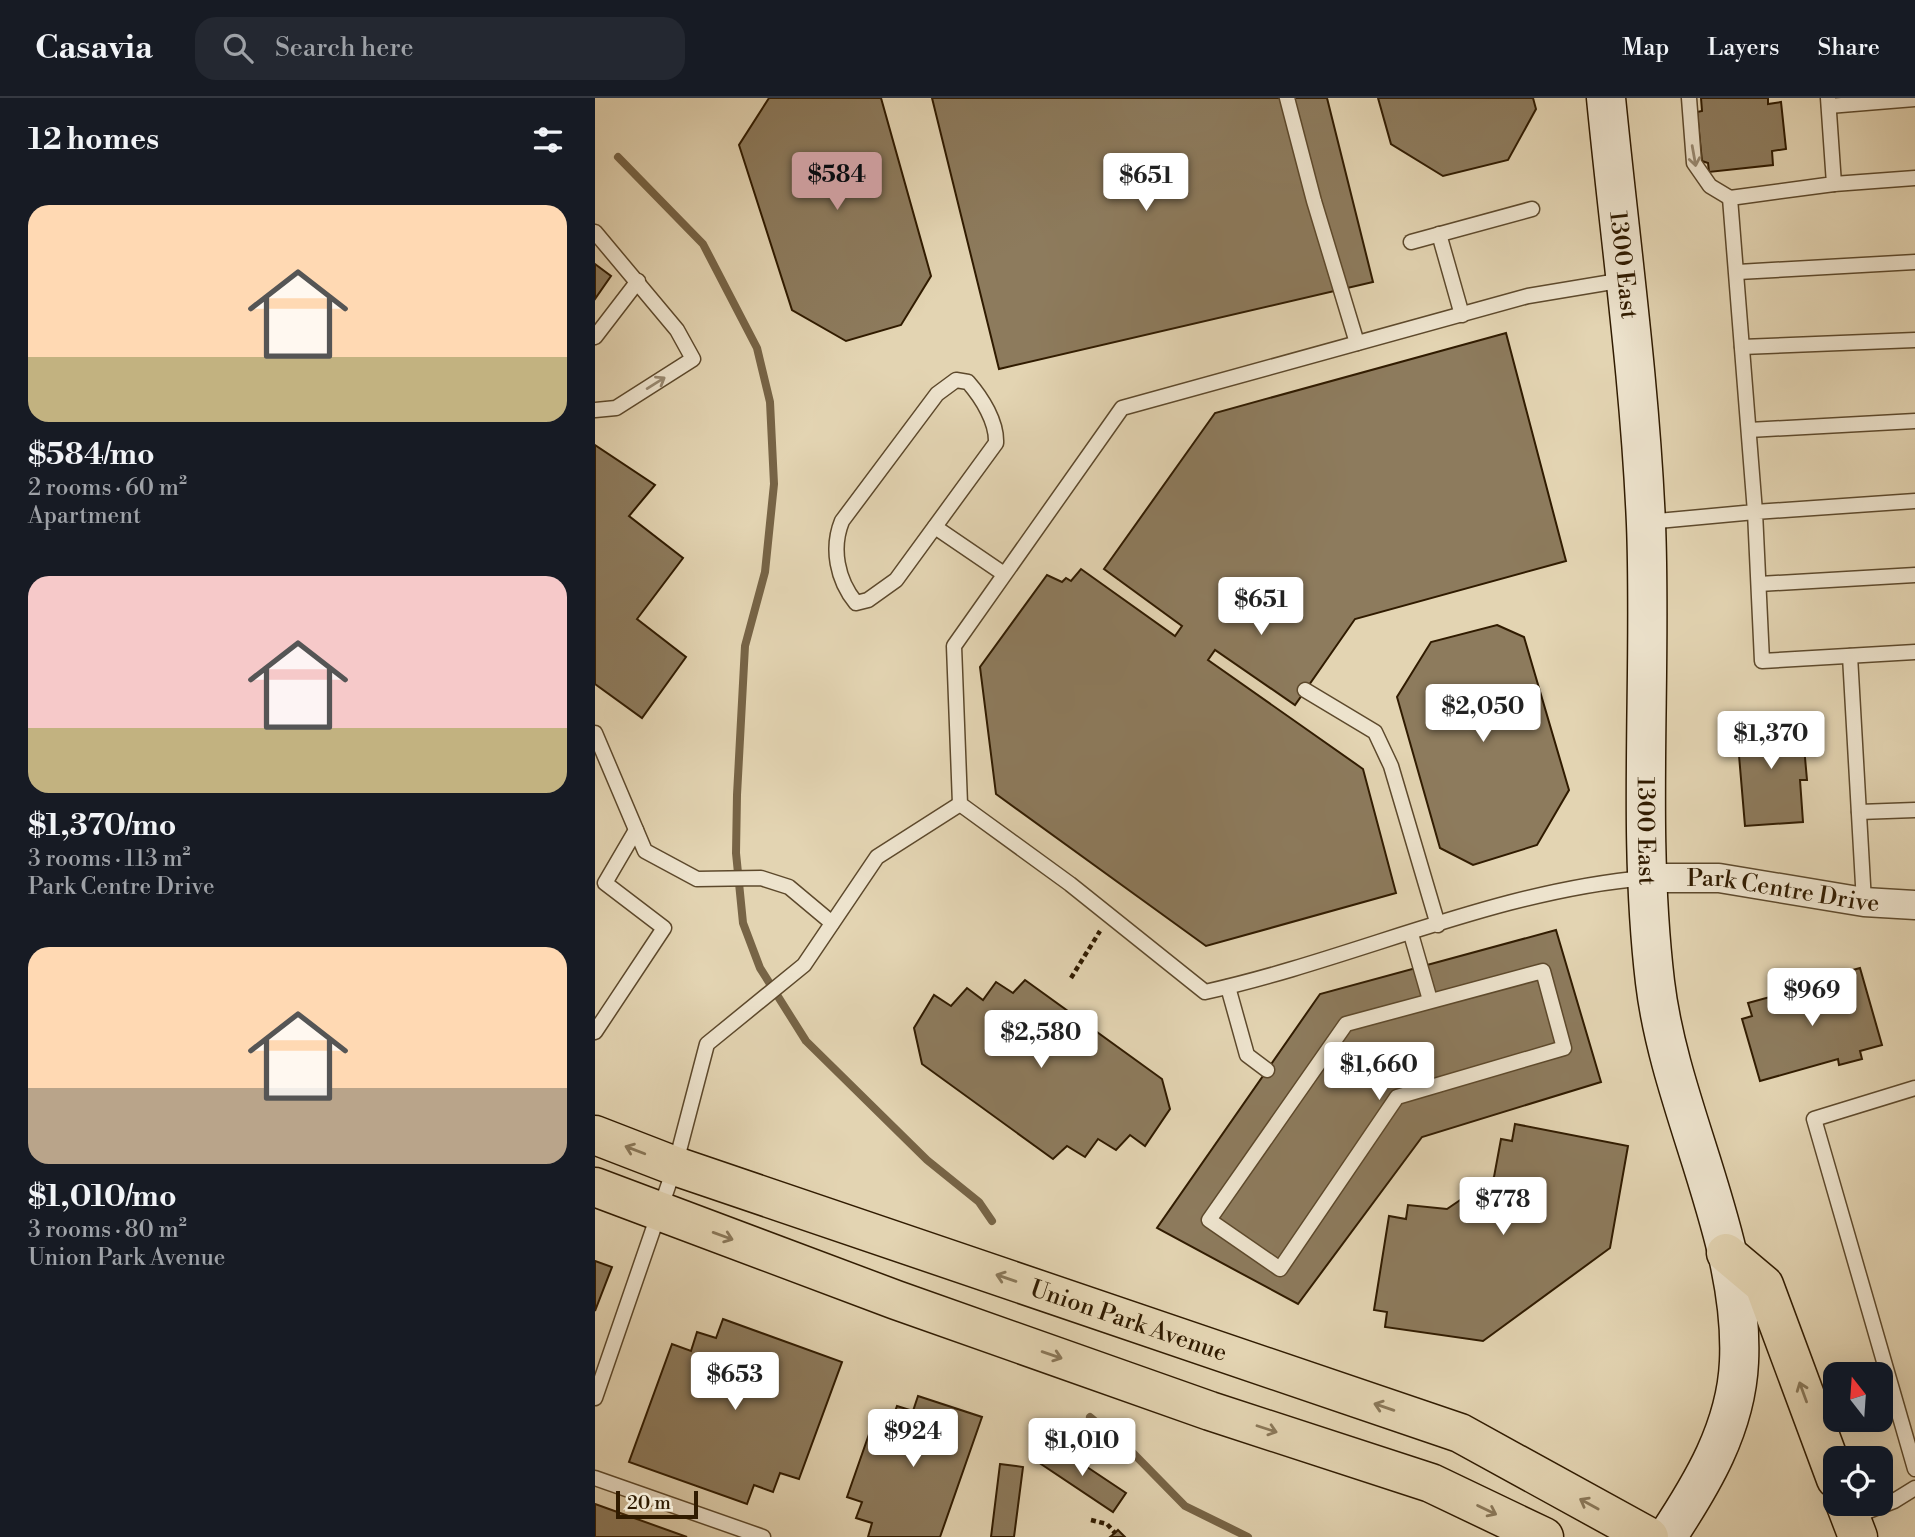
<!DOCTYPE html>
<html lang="en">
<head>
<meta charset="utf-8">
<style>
  body { margin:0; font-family:"Libre Bodoni",serif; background:#242831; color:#f1f3f6; height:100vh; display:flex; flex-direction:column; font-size:26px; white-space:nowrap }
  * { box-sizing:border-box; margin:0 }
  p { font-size:23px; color:#9ea1a6 }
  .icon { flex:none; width:38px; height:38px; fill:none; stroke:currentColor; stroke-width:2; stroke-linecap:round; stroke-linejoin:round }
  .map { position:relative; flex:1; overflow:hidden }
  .details { display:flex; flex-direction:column; background:#171b24; width:595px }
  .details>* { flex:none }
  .needle { width:46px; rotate:343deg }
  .buttons { position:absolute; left:1228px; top:1264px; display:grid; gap:14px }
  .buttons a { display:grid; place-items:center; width:70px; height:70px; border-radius:14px; background:#171b24; box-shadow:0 7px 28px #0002; font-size:35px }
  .scale { position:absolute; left:21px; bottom:18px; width:82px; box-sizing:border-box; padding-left:7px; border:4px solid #301b00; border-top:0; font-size:19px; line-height:24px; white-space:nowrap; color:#301b00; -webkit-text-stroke:5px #ede3cd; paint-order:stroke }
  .price { position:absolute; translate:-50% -60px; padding:0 16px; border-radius:7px; background:#fff; color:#222; font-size:23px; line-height:46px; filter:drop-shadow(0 2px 4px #0008) }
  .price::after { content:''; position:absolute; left:50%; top:42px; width:21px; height:16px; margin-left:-10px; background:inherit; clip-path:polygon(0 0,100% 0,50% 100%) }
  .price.active { background:#c59692; color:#111 }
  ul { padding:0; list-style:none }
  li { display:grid; align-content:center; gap:14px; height:371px; padding:0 28px }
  li span { display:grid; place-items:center; height:217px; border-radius:21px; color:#555 }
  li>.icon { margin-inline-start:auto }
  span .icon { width:126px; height:126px; fill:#fffc; stroke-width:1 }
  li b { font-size:30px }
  h2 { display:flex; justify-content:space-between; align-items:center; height:84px; padding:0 28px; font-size:30px }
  header { display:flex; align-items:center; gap:42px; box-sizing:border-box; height:98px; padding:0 35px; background:#171b24; border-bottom:2px solid #363941 }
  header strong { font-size:33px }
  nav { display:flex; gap:38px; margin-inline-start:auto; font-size:24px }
  .search { width:490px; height:63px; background:#242831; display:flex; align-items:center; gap:18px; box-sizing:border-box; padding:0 24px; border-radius:21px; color:#9ea1a6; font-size:26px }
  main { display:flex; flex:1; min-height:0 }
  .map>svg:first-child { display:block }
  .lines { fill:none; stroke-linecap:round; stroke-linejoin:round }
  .stream { stroke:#776446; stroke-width:8 }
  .building { fill:#8d7b5d; stroke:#301b00; stroke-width:2 }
  .service-casing { stroke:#5d492c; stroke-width:17 }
  .minor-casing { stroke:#5d492c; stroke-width:31 }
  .secondary-casing { stroke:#301b00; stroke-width:41 }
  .primary-casing { stroke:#301b00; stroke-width:41 }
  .path { stroke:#301b00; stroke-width:4.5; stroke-dasharray:5 3.5; stroke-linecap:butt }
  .service { stroke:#ede3cd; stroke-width:14 }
  .minor { stroke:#ede3cd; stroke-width:28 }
  .secondary { stroke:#ede3cd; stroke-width:38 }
  .primary { stroke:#e3d4b2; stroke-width:38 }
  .oneway { stroke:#988971 }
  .oneway2 { stroke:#8a7859 }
  .labels { text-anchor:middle; stroke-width:5; stroke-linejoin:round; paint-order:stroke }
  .street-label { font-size:24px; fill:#301b00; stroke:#ede3cd }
</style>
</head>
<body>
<header>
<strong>Casavia</strong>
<div class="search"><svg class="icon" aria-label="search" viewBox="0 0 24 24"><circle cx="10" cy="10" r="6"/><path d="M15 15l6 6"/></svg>Search here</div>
<nav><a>Map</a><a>Layers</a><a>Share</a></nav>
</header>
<main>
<section class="details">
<h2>12 homes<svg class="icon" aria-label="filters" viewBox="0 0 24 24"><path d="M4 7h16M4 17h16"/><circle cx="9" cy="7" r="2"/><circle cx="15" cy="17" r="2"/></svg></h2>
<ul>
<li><span style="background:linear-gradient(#ffd9b3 70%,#c2b280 0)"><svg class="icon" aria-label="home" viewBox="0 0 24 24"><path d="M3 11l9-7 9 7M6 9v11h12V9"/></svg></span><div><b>$584/mo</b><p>2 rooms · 60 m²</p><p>Apartment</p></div></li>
<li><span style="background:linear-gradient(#f6c9c9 70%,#c2b280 0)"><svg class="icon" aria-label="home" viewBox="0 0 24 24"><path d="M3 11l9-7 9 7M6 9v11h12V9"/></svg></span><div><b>$1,370/mo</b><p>3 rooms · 113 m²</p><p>Park Centre Drive</p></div></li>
<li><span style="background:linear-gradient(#ffd9b3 65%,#b9a48a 0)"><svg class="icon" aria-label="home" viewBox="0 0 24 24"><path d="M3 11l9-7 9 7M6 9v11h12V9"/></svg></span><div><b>$1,010/mo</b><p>3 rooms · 80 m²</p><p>Union Park Avenue</p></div></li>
</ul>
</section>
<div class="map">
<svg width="1320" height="1439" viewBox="0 0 1320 1439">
  <rect width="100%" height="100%" fill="#e3d4b2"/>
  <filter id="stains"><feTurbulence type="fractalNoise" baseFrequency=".00286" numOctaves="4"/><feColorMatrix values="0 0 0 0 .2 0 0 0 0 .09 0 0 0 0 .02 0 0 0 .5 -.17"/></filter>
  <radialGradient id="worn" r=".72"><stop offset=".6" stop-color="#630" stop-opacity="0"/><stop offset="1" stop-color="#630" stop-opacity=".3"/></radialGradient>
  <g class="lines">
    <g class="stream">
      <path d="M 23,59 L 108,146 L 162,250 L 175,304 L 179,386 L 170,474 L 150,548 L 142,697 L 141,755 L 148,825 L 165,870 L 211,943 L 332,1062 L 384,1104 L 397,1123"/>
      <path d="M 495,1319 L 536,1353 L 590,1408 L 653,1439"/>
    </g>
  </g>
  <g class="building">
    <path d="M 174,0 L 286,0 L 336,178 L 306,227 L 251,243 L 197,212 L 144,47 Z"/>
    <path d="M 337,0 L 732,0 L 778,184 L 404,271 Z"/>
    <path d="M 783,0 L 938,0 L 941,11 L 913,62 L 848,78 L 796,46 Z"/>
    <path d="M 1106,0 L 1173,0 L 1173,6 L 1186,4 L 1191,51 L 1177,53 L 1178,67 L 1114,74 L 1113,65 L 1107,63 L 1102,14 L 1107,13 Z"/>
    <path d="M 0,166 L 16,178 L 0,201 Z"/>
    <path d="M 911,235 L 971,463 L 760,521 L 700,607 L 620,552 L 613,562 L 768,671 L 801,795 L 611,848 L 401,696 L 385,569 L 452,477 L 467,484 L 471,480 L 476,483 L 486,471 L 580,538 L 587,528 L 509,471 L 620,315 Z"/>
    <path d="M 0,347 L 60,387 L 34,418 L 88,460 L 42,521 L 91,559 L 47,620 L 0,586 Z"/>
    <path d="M 902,527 L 929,539 L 974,692 L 942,747 L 878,767 L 845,750 L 802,599 L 836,544 Z"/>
    <path d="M 1183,618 L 1184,629 L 1207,626 L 1212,682 L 1205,682 L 1208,724 L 1150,728 L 1141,622 Z"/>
    <path d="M 961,832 L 1006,984 L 827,1039 L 703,1206 L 562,1130 L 725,896 Z"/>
    <path d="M 1265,870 L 1287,947 L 1265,953 L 1267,961 L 1244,967 L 1243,961 L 1165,983 L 1147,921 L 1157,918 L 1153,905 L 1193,894 L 1197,907 L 1233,896 L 1228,880 Z"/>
    <path d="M 430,882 L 567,981 L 575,1011 L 550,1048 L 535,1037 L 521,1052 L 503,1041 L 490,1059 L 472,1048 L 458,1061 L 327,966 L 319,930 L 339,897 L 356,908 L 372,890 L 388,902 L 401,884 L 418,895 Z"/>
    <path d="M 920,1026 L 1033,1048 L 1015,1150 L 888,1243 L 790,1229 L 792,1214 L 779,1212 L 794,1118 L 811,1121 L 813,1107 L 852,1111 L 899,1079 L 906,1041 L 917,1043 Z"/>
    <path d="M 0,1163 L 17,1169 L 0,1213 Z"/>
    <path d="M 128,1221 L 247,1264 L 204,1381 L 185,1375 L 178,1394 L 159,1387 L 152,1406 L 34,1364 L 77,1246 L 96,1253 L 102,1234 L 121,1240 Z"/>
    <path d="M 323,1298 L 387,1319 L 345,1439 L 273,1439 L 277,1425 L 261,1420 L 267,1404 L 252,1399 L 280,1319 L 296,1324 L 302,1308 L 318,1313 Z"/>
    <path d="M 456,1345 L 531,1395 L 518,1414 L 443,1364 Z"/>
    <path d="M 405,1366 L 428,1369 L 419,1439 L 396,1439 Z"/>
    <path d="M 0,1406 L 14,1411 L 92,1439 L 0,1439 Z"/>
    <path d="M 523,1432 L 530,1439 L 515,1439 L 520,1435 Z"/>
  </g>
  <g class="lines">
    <g class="service-casing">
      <g id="service">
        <path d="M 692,0 L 719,103 L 762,245"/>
        <path d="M 1094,0 L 1099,65 L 1115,88 L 1135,100"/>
        <path d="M 1234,8 L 1320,1"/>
        <path d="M 1239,86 L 1320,80"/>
        <path d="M 0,134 L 82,232 L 98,261 L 21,310 L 0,312"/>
        <path d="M 844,136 L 867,217"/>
        <path d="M 816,144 L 937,111"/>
        <path d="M 1143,174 L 1320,164"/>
        <path d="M 1029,182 L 933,198 L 527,310 L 359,548 L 365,706 L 475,786 L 610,894 C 759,861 899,793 1051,780"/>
        <path d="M 0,239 L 43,183"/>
        <path d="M 1147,249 L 1320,242"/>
        <path d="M 361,282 L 373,284 C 387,300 402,324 401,345 L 301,482 L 273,502 L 261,505 C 242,482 236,450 247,423 L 342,296 Z"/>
        <path d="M 1154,332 L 1320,323"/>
        <path d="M 1320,403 L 1160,414 L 1167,563 L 1320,554"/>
        <path d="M 1052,424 L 1160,414 L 1135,100 L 1239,86 L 1233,0"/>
        <path d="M 340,429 L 409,476"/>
        <path d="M 1164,486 L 1320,477"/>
        <path d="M 1255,558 L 1269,804"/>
        <path d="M 710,592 L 780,634 L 796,668 L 843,827"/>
        <path d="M 0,635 L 50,753 L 102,781 L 166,780 L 194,789 L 237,825"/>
        <path d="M 1264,714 L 1320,712"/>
        <path d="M 816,836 L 835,902"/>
        <path d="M 948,873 L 969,950 L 802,999 L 685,1171 L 614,1122 L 751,926 Z"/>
        <path d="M 633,889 L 652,957 L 672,972"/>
        <path d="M 0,934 L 69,830 L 10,785 L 41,732"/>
        <path d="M 1320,990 L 1219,1021 L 1320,1371"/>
        <path d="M 0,1300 L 80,1068 L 112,946 L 209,867 L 282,759 L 365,706"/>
        <path d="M 0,1380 L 168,1439"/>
        <path d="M 1258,1419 L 1299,1403 L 1320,1390"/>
      </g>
    </g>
    <g class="minor-casing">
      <g id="minor">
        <path id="s1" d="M 1054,780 L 1124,780 L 1269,804 L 1320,807"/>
      </g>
    </g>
    <g class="secondary-casing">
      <g id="secondary">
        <path id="s2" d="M 1011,0 C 1025,142 1045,284 1051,426 C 1057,578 1042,732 1060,884 C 1075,1011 1150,1139 1144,1264 C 1141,1330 1107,1386 1072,1439"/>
      </g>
    </g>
    <g class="primary-casing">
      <g id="primary">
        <path id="s3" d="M 0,1037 L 80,1068 L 865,1335 L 1054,1439"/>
        <path d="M 0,1089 L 301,1202 L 615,1313 L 836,1385 L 949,1439"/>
        <path d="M 1131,1155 L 1169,1187 L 1241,1381"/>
        <path d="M 1250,1405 L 1263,1439"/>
      </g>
    </g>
    <g class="path">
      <path d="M 476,880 L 505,833"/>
      <path d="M 496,1422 L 512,1426 L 520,1435"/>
    </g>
    <use href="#service" class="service"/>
    <use href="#minor" class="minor"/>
    <use href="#secondary" class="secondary"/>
    <use href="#primary" class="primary"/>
  </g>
  <defs><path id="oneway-shaft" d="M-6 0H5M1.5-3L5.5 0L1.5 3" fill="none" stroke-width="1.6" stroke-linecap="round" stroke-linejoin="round" transform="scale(1.75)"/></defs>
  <g class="oneway">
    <use href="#oneway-shaft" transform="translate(1099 58) rotate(80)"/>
    <use href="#oneway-shaft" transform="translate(61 285) rotate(-32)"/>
  </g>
  <g class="oneway2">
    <use href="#oneway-shaft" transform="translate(40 1052) rotate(-159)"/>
    <use href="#oneway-shaft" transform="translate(128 1138) rotate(20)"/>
    <use href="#oneway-shaft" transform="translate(411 1180) rotate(-161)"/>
    <use href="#oneway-shaft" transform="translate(457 1257) rotate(19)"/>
    <use href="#oneway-shaft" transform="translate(1208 1294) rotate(-110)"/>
    <use href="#oneway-shaft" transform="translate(789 1309) rotate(-161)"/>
    <use href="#oneway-shaft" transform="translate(672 1331) rotate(18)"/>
    <use href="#oneway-shaft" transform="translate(994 1406) rotate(-151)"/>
    <use href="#oneway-shaft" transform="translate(892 1412) rotate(26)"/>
  </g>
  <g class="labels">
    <g class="street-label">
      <text dy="8" stroke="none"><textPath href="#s2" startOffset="168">1300 East</textPath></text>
      <text dy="8" stroke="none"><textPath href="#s2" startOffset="735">1300 East</textPath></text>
      <text dy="8" stroke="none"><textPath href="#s1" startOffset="135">Park Centre Drive</textPath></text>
      <text dy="8" stroke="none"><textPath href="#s3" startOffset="565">Union Park Avenue</textPath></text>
    </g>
  </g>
  <rect width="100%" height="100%" filter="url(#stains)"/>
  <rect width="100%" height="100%" fill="url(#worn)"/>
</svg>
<div class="buttons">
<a><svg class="needle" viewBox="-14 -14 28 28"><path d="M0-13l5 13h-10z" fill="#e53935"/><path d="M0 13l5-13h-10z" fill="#9ea1a6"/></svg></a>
<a><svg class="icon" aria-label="locate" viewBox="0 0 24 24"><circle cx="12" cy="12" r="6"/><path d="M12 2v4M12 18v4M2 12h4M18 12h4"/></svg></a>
</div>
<div class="scale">20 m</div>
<b class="price active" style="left:242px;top:114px">$584</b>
<b class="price" style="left:551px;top:115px">$651</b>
<b class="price" style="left:666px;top:539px">$651</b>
<b class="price" style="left:888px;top:646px">$2,050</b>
<b class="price" style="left:1176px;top:673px">$1,370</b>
<b class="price" style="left:1217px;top:930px">$969</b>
<b class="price" style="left:446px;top:972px">$2,580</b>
<b class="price" style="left:784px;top:1004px">$1,660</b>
<b class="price" style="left:908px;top:1139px">$778</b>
<b class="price" style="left:140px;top:1314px">$653</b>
<b class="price" style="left:318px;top:1371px">$924</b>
<b class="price" style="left:487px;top:1380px">$1,010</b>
</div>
</main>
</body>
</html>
